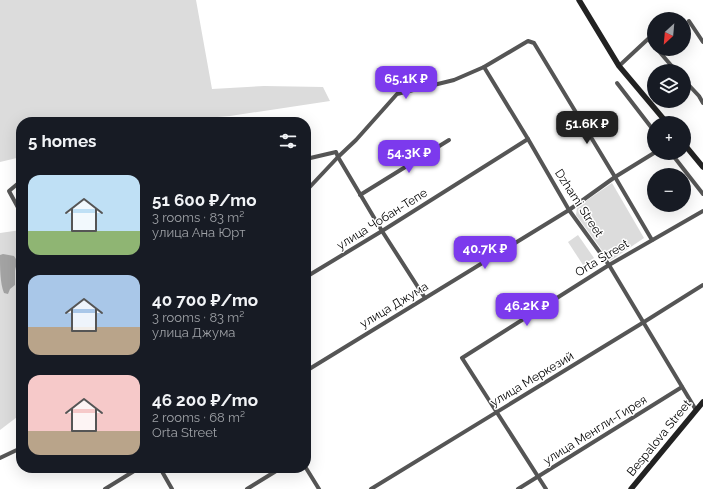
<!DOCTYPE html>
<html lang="en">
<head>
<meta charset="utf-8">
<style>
  body { margin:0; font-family:Raleway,sans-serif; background:#20242c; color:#f1f3f6; height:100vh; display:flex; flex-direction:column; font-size:15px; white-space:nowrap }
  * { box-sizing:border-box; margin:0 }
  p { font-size:13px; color:#9ea1a6 }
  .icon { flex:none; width:22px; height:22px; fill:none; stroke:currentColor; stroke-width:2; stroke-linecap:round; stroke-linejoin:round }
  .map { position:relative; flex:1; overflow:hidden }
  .details { position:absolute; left:16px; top:117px; width:295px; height:356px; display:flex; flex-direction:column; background:#171b24; border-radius:16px; box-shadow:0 4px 16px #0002 }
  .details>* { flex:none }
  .needle { width:26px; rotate:206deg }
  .buttons { position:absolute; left:647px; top:12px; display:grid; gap:8px }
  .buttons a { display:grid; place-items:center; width:44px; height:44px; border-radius:50%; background:#171b24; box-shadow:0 4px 16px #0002; font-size:20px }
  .price { position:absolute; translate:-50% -34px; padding:0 9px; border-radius:8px; background:#7c3aed; color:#fff; font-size:13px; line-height:26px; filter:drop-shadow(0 1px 2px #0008) }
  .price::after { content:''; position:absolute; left:50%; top:24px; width:12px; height:9px; margin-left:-6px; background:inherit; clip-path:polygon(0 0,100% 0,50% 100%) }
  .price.current { background:#222; color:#fff }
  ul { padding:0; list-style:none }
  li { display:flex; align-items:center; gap:12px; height:100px; padding:0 12px }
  li span { display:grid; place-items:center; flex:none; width:112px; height:80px; border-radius:12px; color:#555 }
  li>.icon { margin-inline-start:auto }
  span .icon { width:48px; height:48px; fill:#fffc; stroke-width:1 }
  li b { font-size:17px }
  h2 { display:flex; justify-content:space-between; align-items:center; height:48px; padding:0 12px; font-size:17px }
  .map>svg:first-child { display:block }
  .green { fill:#dcdcdc }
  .water { fill:#a3a3a3 }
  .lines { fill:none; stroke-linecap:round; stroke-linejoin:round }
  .street { stroke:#555; stroke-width:4 }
  .secondary { stroke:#222; stroke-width:5.5 }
  .labels { text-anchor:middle; stroke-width:3; stroke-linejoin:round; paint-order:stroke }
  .street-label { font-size:12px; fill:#000; stroke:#fff }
</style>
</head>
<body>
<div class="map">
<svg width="703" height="489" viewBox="0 0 703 489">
  <rect width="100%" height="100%" fill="#fff"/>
  <g class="green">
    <path d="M 0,0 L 196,0 L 212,89 L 264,86 L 323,87 L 330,101 L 230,116 L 205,118 L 186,122 L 21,122 L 21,157 L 0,162 Z"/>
    <path d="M 612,183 L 644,238 L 610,261 L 576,215 L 577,207 Z"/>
    <path d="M 21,230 L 21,414 L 0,430 L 0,233 Z"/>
    <path d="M 578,235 L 594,258 L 583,265 L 568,242 Z"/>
  </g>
  <path class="water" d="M 3,254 L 14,256 C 19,263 16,264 15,271 C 15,276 15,280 15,285 L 10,289 L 8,294 L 4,293 C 0,283 0,268 0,255 Z"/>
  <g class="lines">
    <g class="street">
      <path d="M 689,21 L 703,42"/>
      <path d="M 657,49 L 676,71"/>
      <path d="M 619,66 L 648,39 L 654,45"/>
      <path d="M 484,67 L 528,139 L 569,210 L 609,265 L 696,410"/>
      <path d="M 684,80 L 699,96 L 703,103"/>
      <path d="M 617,83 L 654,131"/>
      <path d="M 671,153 L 703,194"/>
      <path d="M 306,159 L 336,152 L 338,157 L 382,231 L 425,298"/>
      <path d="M 21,181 L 9,191 L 21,213"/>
      <path d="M 306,191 L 338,157 L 356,140 L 397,94 L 454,80 L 484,67 L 528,41 L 534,43 L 615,177 L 652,240"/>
      <path d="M 360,195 L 449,140"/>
      <path d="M 306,277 L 382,231 L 528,139"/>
      <path d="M 306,371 L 569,210 L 615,177 L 654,153"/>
      <path d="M 0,458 L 21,448"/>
      <path d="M 160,468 L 172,489"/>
      <path d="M 306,468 L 319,489"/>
      <path d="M 105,489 L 139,468"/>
      <path d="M 247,489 L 281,468"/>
      <path d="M 371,489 L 644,322 L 703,285"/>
      <path d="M 518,489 L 682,387"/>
      <path d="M 546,489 L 462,358 L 609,265 L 703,211"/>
    </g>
    <g class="secondary">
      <path d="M 579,0 L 619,66 L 667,123"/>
      <path d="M 684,144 L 703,167"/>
      <path d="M 631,489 L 703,402"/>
    </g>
  </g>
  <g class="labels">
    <g class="street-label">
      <text transform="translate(579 203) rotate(57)" y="4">Dzhami Street</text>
      <text transform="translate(382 219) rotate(-32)" y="4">улица Чобан-Тепе</text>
      <text transform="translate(602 258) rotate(-31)" y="4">Orta Street</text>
      <text transform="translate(394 305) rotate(-31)" y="4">улица Джума</text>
      <text transform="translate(532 379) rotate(-31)" y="4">улица Меркезий</text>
      <text transform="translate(595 430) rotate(-32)" y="4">улица Менгли-Гирея</text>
      <text transform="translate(659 438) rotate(-51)" y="4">Bespalova Street</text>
    </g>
  </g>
</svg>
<div class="buttons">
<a><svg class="needle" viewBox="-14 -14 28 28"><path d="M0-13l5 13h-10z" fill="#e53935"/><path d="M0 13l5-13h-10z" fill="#9ea1a6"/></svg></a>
<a><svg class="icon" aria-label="layers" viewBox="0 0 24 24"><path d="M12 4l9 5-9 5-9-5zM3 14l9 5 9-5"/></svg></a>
<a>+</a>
<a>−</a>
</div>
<b class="price" style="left:406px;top:100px">65.1K ₽</b>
<b class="price current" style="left:587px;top:145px">51.6K ₽</b>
<b class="price" style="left:409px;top:174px">54.3K ₽</b>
<b class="price" style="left:485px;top:270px">40.7K ₽</b>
<b class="price" style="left:527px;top:327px">46.2K ₽</b>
<section class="details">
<h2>5 homes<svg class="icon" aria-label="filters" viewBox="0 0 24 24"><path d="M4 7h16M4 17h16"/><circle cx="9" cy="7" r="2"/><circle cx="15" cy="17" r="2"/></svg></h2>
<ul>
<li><span style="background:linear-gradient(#bfe0f5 70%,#8fb573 0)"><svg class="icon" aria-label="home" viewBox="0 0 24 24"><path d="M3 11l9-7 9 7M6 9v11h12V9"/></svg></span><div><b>51 600 ₽/mo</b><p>3 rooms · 83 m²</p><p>улица Ана Юрт</p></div></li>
<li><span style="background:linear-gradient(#a9c7e8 65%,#b9a48a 0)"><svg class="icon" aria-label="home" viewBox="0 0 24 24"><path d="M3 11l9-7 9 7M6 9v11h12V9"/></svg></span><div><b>40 700 ₽/mo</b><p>3 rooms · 83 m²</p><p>улица Джума</p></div></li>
<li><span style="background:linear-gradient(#f6c9c9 70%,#b9a48a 0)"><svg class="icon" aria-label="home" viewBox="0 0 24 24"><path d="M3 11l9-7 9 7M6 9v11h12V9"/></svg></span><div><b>46 200 ₽/mo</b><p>2 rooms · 68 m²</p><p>Orta Street</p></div></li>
</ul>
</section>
</div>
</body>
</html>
